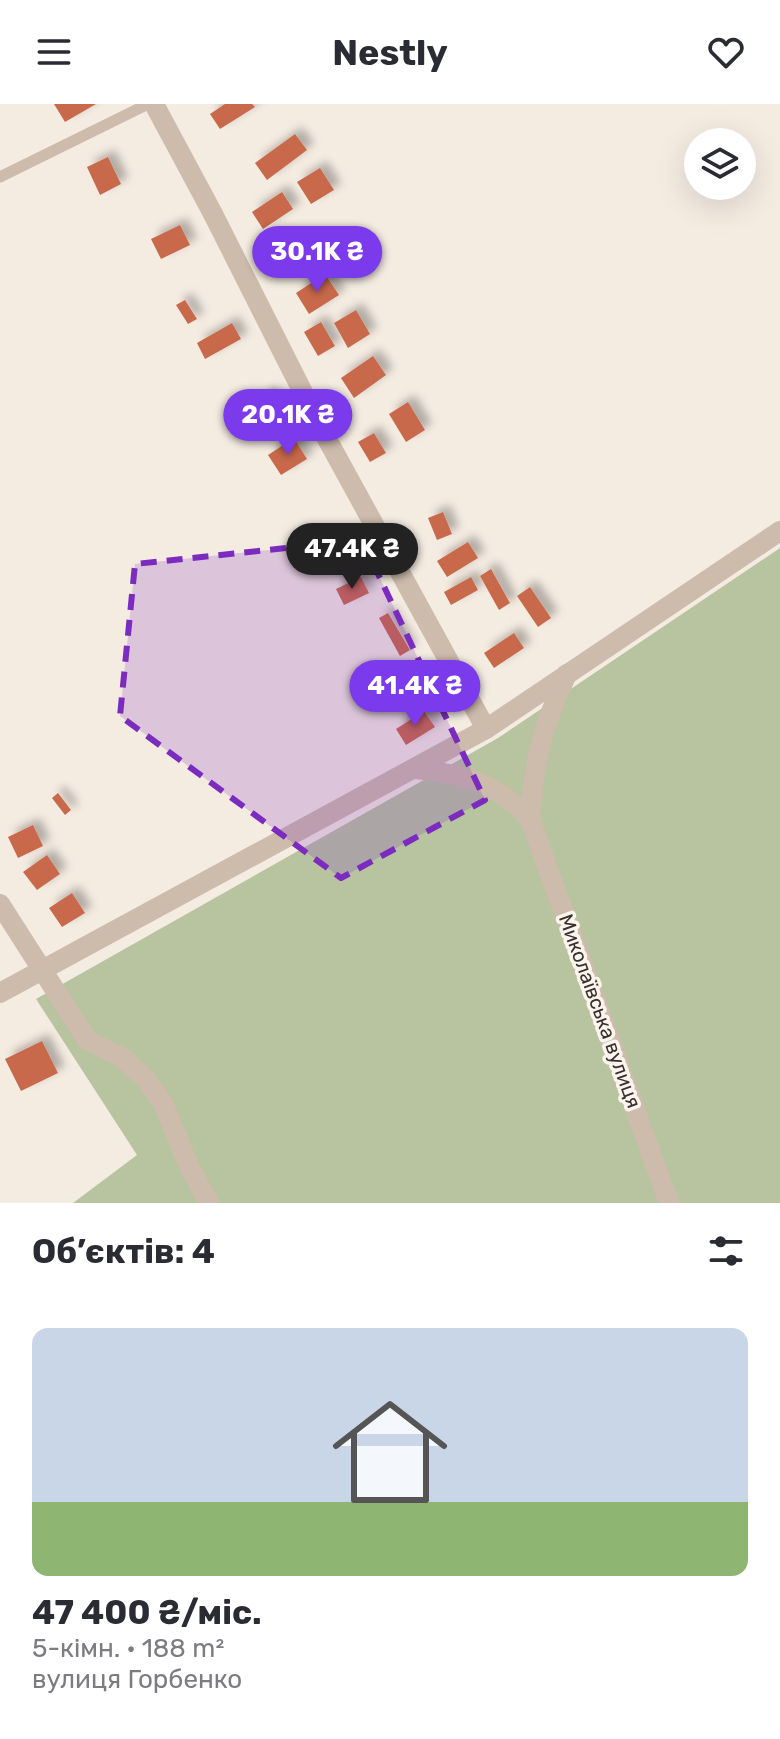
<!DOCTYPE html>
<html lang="uk">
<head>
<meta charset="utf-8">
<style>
  body { margin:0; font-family:Rubik,sans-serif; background:#f7f7f7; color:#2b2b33; height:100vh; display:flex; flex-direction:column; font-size:30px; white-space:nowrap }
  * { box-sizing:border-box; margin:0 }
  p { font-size:26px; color:#7c7c81 }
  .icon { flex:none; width:44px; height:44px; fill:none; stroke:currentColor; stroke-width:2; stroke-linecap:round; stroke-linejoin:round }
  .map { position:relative; height:1099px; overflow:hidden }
  .side { display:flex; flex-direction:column; background:#fff; flex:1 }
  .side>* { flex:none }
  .tools { position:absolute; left:684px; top:24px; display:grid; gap:16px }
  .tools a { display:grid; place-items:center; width:72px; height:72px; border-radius:50%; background:#fff; box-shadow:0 8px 32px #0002; font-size:40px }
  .price { position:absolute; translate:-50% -68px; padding:0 18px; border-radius:28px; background:#7c3aed; color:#fff; font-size:26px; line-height:52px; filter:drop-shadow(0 2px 4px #0008) }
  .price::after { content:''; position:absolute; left:50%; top:48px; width:24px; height:18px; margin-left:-12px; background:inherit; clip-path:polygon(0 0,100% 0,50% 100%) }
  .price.on { background:#222; color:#fff }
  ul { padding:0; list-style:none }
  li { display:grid; align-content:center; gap:16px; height:424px; padding:0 32px }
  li+li { border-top:2px solid #e1e1e2 }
  li span { display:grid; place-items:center; height:248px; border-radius:16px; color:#555 }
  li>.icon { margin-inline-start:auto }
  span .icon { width:144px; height:144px; fill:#fffc; stroke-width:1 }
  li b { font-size:34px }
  h2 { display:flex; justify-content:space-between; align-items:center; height:96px; padding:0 32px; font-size:34px }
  header { display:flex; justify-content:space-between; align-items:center; height:104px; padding:0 32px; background:#fff; font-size:36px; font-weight:700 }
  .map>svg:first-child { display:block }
  .green { fill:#b8c4a0 }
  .building { fill:#c8694b; filter:url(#shadow) }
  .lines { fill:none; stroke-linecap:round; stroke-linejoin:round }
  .service { stroke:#cdbbac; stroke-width:11 }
  .minor { stroke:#cdbbac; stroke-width:20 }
  .marked { fill:#7b2cbf; fill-opacity:0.2; stroke:#7b2cbf; stroke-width:6; stroke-dasharray:16 10; stroke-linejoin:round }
  .labels { text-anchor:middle; stroke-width:7; stroke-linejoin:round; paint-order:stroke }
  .street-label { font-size:20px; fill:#3b302b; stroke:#fbf5ee }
</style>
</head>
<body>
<header><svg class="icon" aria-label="menu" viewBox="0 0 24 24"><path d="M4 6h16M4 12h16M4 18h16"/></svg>Nestly<svg class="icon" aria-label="heart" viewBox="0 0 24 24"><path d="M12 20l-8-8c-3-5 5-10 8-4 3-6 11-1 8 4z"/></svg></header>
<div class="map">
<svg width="780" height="1099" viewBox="0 0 780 1099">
  <defs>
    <filter id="shadow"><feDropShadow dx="7" dy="-7" stdDeviation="4" flood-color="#0004"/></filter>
  </defs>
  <rect width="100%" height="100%" fill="#f4ebe1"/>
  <path class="green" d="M 780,444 L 780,1099 L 73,1099 L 137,1051 L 36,895 L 498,634 Z"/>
  <g class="building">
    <path d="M 54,0 L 96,0 L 65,18 Z"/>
    <path d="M 225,0 L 252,0 L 255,3 L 220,25 L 210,10 Z"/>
    <path d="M 295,30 L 307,46 L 267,76 L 255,59 Z"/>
    <path d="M 108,53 L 121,80 L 100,91 L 87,63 Z"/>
    <path d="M 320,64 L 334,86 L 311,100 L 297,78 Z"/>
    <path d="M 282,88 L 293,105 L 263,125 L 252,108 Z"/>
    <path d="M 180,121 L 190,141 L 161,155 L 151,135 Z"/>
    <path d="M 325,170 L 339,191 L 309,210 L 296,189 Z"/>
    <path d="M 185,196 L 197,215 L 188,220 L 176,201 Z"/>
    <path d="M 356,206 L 370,230 L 348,244 L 334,219 Z"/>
    <path d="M 321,218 L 335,242 L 318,252 L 304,228 Z"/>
    <path d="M 232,219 L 241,235 L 205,255 L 197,239 Z"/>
    <path d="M 373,252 L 386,271 L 354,294 L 341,274 Z"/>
    <path d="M 269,289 L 283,311 L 275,317 L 261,294 Z"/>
    <path d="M 408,298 L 425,326 L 406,338 L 389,310 Z"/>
    <path d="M 374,329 L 386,349 L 370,358 L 358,338 Z"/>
    <path d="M 294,334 L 307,355 L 281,371 L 268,351 Z"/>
    <path d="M 443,408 L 452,430 L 437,436 L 428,414 Z"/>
    <path d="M 350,435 L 358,451 L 349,455 L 341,439 Z"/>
    <path d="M 468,438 L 478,454 L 447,473 L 437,457 Z"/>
    <path d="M 491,465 L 510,499 L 499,506 L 480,472 Z"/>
    <path d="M 361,473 L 369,489 L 344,501 L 336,485 Z"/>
    <path d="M 471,473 L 478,486 L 451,501 L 444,488 Z"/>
    <path d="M 530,483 L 551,514 L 538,523 L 517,492 Z"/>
    <path d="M 388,509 L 410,546 L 400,552 L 379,514 Z"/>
    <path d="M 514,529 L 524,544 L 494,564 L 484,549 Z"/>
    <path d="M 414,572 L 420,584 L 392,599 L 386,587 Z"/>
    <path d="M 424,607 L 435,623 L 406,641 L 396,625 Z"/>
    <path d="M 58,689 L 71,706 L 65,711 L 52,694 Z"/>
    <path d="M 33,721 L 43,742 L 18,754 L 8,733 Z"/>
    <path d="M 47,751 L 60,770 L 37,786 L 23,768 Z"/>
    <path d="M 72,789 L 85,809 L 62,823 L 49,804 Z"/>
    <path d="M 42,937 L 58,969 L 21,987 L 5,955 Z"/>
  </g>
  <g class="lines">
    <path class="service" d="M 0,73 L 148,0"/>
    <g class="minor">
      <path d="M 154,0 L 212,108 L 321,324 L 486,625"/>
      <path d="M 567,570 C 542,624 534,656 530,715 L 669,1099"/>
      <path d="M 415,665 C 463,670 496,678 530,715"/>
      <path d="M 0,800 L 87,936 L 123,954 L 146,975 L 163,999 L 189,1062 L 209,1099"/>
      <path d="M 0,889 L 486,625 L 780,427"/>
    </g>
  </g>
  <path class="marked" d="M 362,436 L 485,696 L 341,774 L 120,612 L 135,460 Z"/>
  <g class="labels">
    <g class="street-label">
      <text transform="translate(600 907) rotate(70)" y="7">Миколаївська вулиця</text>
    </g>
  </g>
</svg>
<div class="tools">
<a><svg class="icon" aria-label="layers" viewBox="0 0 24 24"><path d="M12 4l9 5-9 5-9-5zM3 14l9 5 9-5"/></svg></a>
</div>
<b class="price" style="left:317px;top:190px">30.1K ₴</b>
<b class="price" style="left:288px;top:353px">20.1K ₴</b>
<b class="price on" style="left:352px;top:487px">47.4K ₴</b>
<b class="price" style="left:415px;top:624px">41.4K ₴</b>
</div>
<section class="side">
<h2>Об’єктів: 4<svg class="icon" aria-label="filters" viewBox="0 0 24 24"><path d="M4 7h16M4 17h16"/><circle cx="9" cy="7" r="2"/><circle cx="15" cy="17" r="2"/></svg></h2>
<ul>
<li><span style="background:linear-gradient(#c9d6e8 70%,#8fb573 0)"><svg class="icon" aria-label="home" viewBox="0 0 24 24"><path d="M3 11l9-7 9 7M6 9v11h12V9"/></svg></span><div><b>47 400 ₴/міс.</b><p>5-кімн. · 188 m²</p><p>вулиця Горбенко</p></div></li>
</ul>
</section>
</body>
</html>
